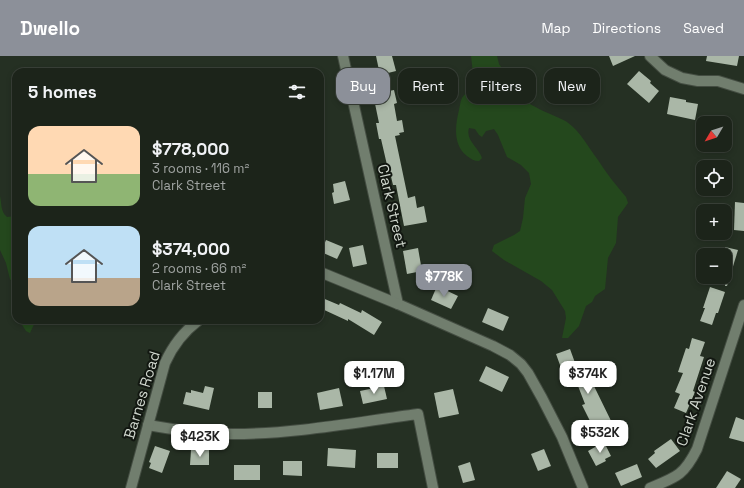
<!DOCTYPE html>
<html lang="en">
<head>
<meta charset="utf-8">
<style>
  body { margin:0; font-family:"Space Grotesk",sans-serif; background:#293027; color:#f1f3f6; height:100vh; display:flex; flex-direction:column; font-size:15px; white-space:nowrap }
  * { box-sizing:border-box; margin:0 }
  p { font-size:13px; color:#a0a4a2 }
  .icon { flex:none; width:22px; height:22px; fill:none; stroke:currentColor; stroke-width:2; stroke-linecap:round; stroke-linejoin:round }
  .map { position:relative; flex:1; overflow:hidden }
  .details { position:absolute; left:12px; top:12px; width:312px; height:256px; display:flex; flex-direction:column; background:#1c241a; border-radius:12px; box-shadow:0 2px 6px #0003,0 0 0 1px #3a4139 }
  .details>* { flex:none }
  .top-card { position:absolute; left:336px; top:12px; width:348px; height:36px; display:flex; gap:8px }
  .needle { width:26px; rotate:231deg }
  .tools { position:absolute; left:696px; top:60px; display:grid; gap:8px }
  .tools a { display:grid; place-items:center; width:36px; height:36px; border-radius:8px; background:#1c241a; box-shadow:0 2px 6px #0003,0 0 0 1px #3a4139; font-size:20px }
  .price { position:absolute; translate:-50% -34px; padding:0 9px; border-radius:8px; background:#fff; color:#222; font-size:13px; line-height:26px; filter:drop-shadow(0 1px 2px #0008) }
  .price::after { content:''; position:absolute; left:50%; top:24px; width:12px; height:9px; margin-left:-6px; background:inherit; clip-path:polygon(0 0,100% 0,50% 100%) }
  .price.on { background:#8c9099; color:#fff }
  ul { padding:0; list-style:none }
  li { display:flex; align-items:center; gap:12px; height:100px; padding:0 16px }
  li span { display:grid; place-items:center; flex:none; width:112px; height:80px; border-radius:12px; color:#555 }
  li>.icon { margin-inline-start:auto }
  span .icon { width:48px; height:48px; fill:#fffc; stroke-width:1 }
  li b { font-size:17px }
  h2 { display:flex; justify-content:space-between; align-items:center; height:48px; padding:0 16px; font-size:17px }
  .pill { padding:0 14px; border-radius:12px; background:#1c241a; box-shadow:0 2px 6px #0003,0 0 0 1px #3a4139; font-size:14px; line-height:36px }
  .pill.on { background:#8c9099; color:#fff }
  header { display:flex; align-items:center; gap:24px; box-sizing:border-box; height:56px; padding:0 20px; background:#8c9099; color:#fff }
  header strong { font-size:19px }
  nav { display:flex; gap:22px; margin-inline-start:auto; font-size:14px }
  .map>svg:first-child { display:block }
  .green { fill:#24481d }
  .building { fill:#aab7a7 }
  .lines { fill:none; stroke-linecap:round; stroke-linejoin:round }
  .minor-casing { stroke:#444d42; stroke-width:12 }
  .minor { stroke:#717e6e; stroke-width:10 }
  .labels { text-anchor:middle; stroke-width:4; stroke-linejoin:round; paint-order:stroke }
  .street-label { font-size:15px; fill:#cfd6cd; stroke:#121711 }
</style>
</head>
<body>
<header>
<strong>Dwello</strong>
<nav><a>Map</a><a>Directions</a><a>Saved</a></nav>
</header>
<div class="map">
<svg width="744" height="432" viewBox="0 0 744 432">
  <rect width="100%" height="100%" fill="#253023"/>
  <g class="green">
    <path d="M 471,0 L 497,0 L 499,8 L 504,15 L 509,13 L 516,15 L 521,20 L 523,27 C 522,29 520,31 519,33 C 515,47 558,60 567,66 C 581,76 588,91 598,104 C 606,117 616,129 626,141 L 628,147 L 618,161 L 616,187 L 608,202 L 605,233 L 595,240 L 592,246 L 586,250 L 579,270 L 568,282 L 562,282 L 566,262 L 565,255 L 552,234 L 541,225 L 504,204 L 492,195 L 494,189 L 514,179 L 520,175 L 523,162 L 525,142 L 531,128 L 529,117 L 521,109 L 507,101 L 498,79 L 494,73 L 486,75 L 482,81 L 479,79 L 475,73 L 469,72 C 465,84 479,92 482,102 L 479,105 C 474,105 471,103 467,100 C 453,89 455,70 459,54 C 460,50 460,46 462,42 C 466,36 473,32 478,27 L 473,17 Z"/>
    <path d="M 0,140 C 2,148 0,155 7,161 L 16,160 L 16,232 L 10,223 L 6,207 L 0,194 Z"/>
    <path d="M 19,264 L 36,264 L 30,277 L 26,275 Z"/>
  </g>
  <g class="building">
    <path d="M 376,0 L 392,0 L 396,15 L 380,19 Z"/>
    <path d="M 609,0 L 635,0 L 613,10 Z"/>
    <path d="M 707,0 L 739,0 L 737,10 L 706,5 Z"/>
    <path d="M 639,15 L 651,25 L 650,27 L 659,35 L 649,47 L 627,28 Z"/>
    <path d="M 394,34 L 397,47 L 394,48 L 397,65 L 402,64 L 404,76 L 399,77 L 400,79 L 395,80 L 408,142 L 415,140 L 417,152 L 424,150 L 427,166 L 404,170 L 396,129 L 393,129 L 388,108 L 387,109 L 381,83 L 379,83 L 376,67 L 379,67 L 373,38 Z"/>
    <path d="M 670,41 L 686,44 L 686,46 L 698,48 L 695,64 L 667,58 Z"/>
    <path d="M 345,125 L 350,144 L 334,148 L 332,137 L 334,136 L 333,128 Z"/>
    <path d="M 735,146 L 744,147 L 744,175 L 734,174 Z"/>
    <path d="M 326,184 L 343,191 L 337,203 L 321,196 Z"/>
    <path d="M 363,189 L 367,208 L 353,211 L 349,192 Z"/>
    <path d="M 725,191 L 738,194 L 727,230 L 725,230 Z"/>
    <path d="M 418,192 L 422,215 L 407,218 L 403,195 Z"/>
    <path d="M 437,230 L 458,240 L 451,253 L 431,244 Z"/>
    <path d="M 710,231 L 725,236 L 718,257 L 716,257 L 712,269 L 700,265 L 705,252 L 703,252 Z"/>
    <path d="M 320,241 L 339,249 L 340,247 L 361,257 L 362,254 L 382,266 L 374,279 L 348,263 L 348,265 L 320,252 Z"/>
    <path d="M 488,252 L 509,261 L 503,275 L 482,266 Z"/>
    <path d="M 692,282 L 705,286 L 700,300 L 704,301 L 693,335 L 695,336 L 686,357 L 674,352 L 680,338 L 675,336 L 683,317 L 678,316 L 686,292 L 689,293 Z"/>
    <path d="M 570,293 L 578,315 L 589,310 L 595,325 L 592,326 L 616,375 L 599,383 L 582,349 L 585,348 L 573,317 L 564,320 L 556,298 Z"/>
    <path d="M 486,310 L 509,321 L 502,336 L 479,325 Z"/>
    <path d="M 205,330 L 214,332 L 209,354 L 183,348 L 186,336 L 191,337 L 191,334 L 203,337 Z"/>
    <path d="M 384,330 L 387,343 L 363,348 L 360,335 Z"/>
    <path d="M 339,332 L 343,350 L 320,354 L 317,337 Z"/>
    <path d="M 453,333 L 459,358 L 439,362 L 434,337 Z"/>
    <rect x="258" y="336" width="14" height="16"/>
    <path d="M 736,361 L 744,364 L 744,386 L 729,382 Z"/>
    <path d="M 671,383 L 680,395 L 656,412 L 648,403 L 655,397 L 654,395 Z"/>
    <path d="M 604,386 L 611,400 L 605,403 L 606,405 L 596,410 L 588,395 Z"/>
    <path d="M 155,390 L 170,395 L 162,417 L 149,412 L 151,407 L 149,406 Z"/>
    <path d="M 328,392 L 356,394 L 355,412 L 327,410 Z"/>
    <path d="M 544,393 L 551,410 L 538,415 L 531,398 Z"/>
    <path d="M 191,394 L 209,394 L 209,409 L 190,409 Z"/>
    <rect x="377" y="397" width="21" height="15"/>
    <path d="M 283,405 L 302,405 L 302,420 L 283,419 Z"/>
    <path d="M 470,406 L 475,424 L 463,427 L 458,410 Z"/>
    <path d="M 637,408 L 642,421 L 621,430 L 615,417 Z"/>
    <rect x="234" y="409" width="26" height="15"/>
    <path d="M 727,415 L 741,423 L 735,432 L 716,432 Z"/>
  </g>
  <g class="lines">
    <g class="minor-casing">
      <g id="minor">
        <path d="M 343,0 L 398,248 L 493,290 L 510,299 L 521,308 L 528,317 L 542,342 L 562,381 L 583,432"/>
        <path d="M 650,0 L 665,14 L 682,22 L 698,25 L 718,25 L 744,33"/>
        <path d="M 320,216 L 398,248"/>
        <path d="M 148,369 C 176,374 204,378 233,378 C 295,378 357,366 418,358 L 433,432"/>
        <path d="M 131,432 L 165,307 C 173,289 183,276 199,264"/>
        <path d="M 650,432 C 677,421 684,419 697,393 L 744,249"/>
      </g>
    </g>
    <use href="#minor" class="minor"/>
  </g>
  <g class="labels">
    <g class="street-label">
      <text transform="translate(392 150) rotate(77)" y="5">Clark Street</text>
      <text transform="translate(142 339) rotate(-73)" y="5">Barnes Road</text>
      <text transform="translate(696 346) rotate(-71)" y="5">Clark Avenue</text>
    </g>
  </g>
</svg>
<div class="tools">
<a><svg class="needle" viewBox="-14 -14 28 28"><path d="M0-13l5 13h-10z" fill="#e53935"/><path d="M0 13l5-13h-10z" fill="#a0a4a2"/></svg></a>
<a><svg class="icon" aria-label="locate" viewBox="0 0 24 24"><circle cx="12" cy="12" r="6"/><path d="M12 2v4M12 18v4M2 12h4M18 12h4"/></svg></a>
<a>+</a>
<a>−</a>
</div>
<b class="price on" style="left:444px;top:242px">$778K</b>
<b class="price" style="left:374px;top:339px">$1.17M</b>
<b class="price" style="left:588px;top:339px">$374K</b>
<b class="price" style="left:600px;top:398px">$532K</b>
<b class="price" style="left:200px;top:402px">$423K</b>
<div class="top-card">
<a class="pill on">Buy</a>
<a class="pill">Rent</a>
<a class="pill">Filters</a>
<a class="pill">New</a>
</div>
<section class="details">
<h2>5 homes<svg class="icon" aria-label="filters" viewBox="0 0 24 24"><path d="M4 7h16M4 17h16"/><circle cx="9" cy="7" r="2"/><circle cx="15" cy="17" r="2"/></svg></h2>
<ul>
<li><span style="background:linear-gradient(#ffd9b3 60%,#8fb573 0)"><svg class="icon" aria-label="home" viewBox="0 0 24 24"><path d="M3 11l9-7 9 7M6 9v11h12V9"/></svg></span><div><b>$778,000</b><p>3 rooms · 116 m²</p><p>Clark Street</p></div></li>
<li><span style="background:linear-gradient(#bfe0f5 65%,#b9a48a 0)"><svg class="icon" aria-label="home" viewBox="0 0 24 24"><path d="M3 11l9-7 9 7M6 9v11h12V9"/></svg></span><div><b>$374,000</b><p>2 rooms · 66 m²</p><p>Clark Street</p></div></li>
</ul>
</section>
</div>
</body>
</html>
